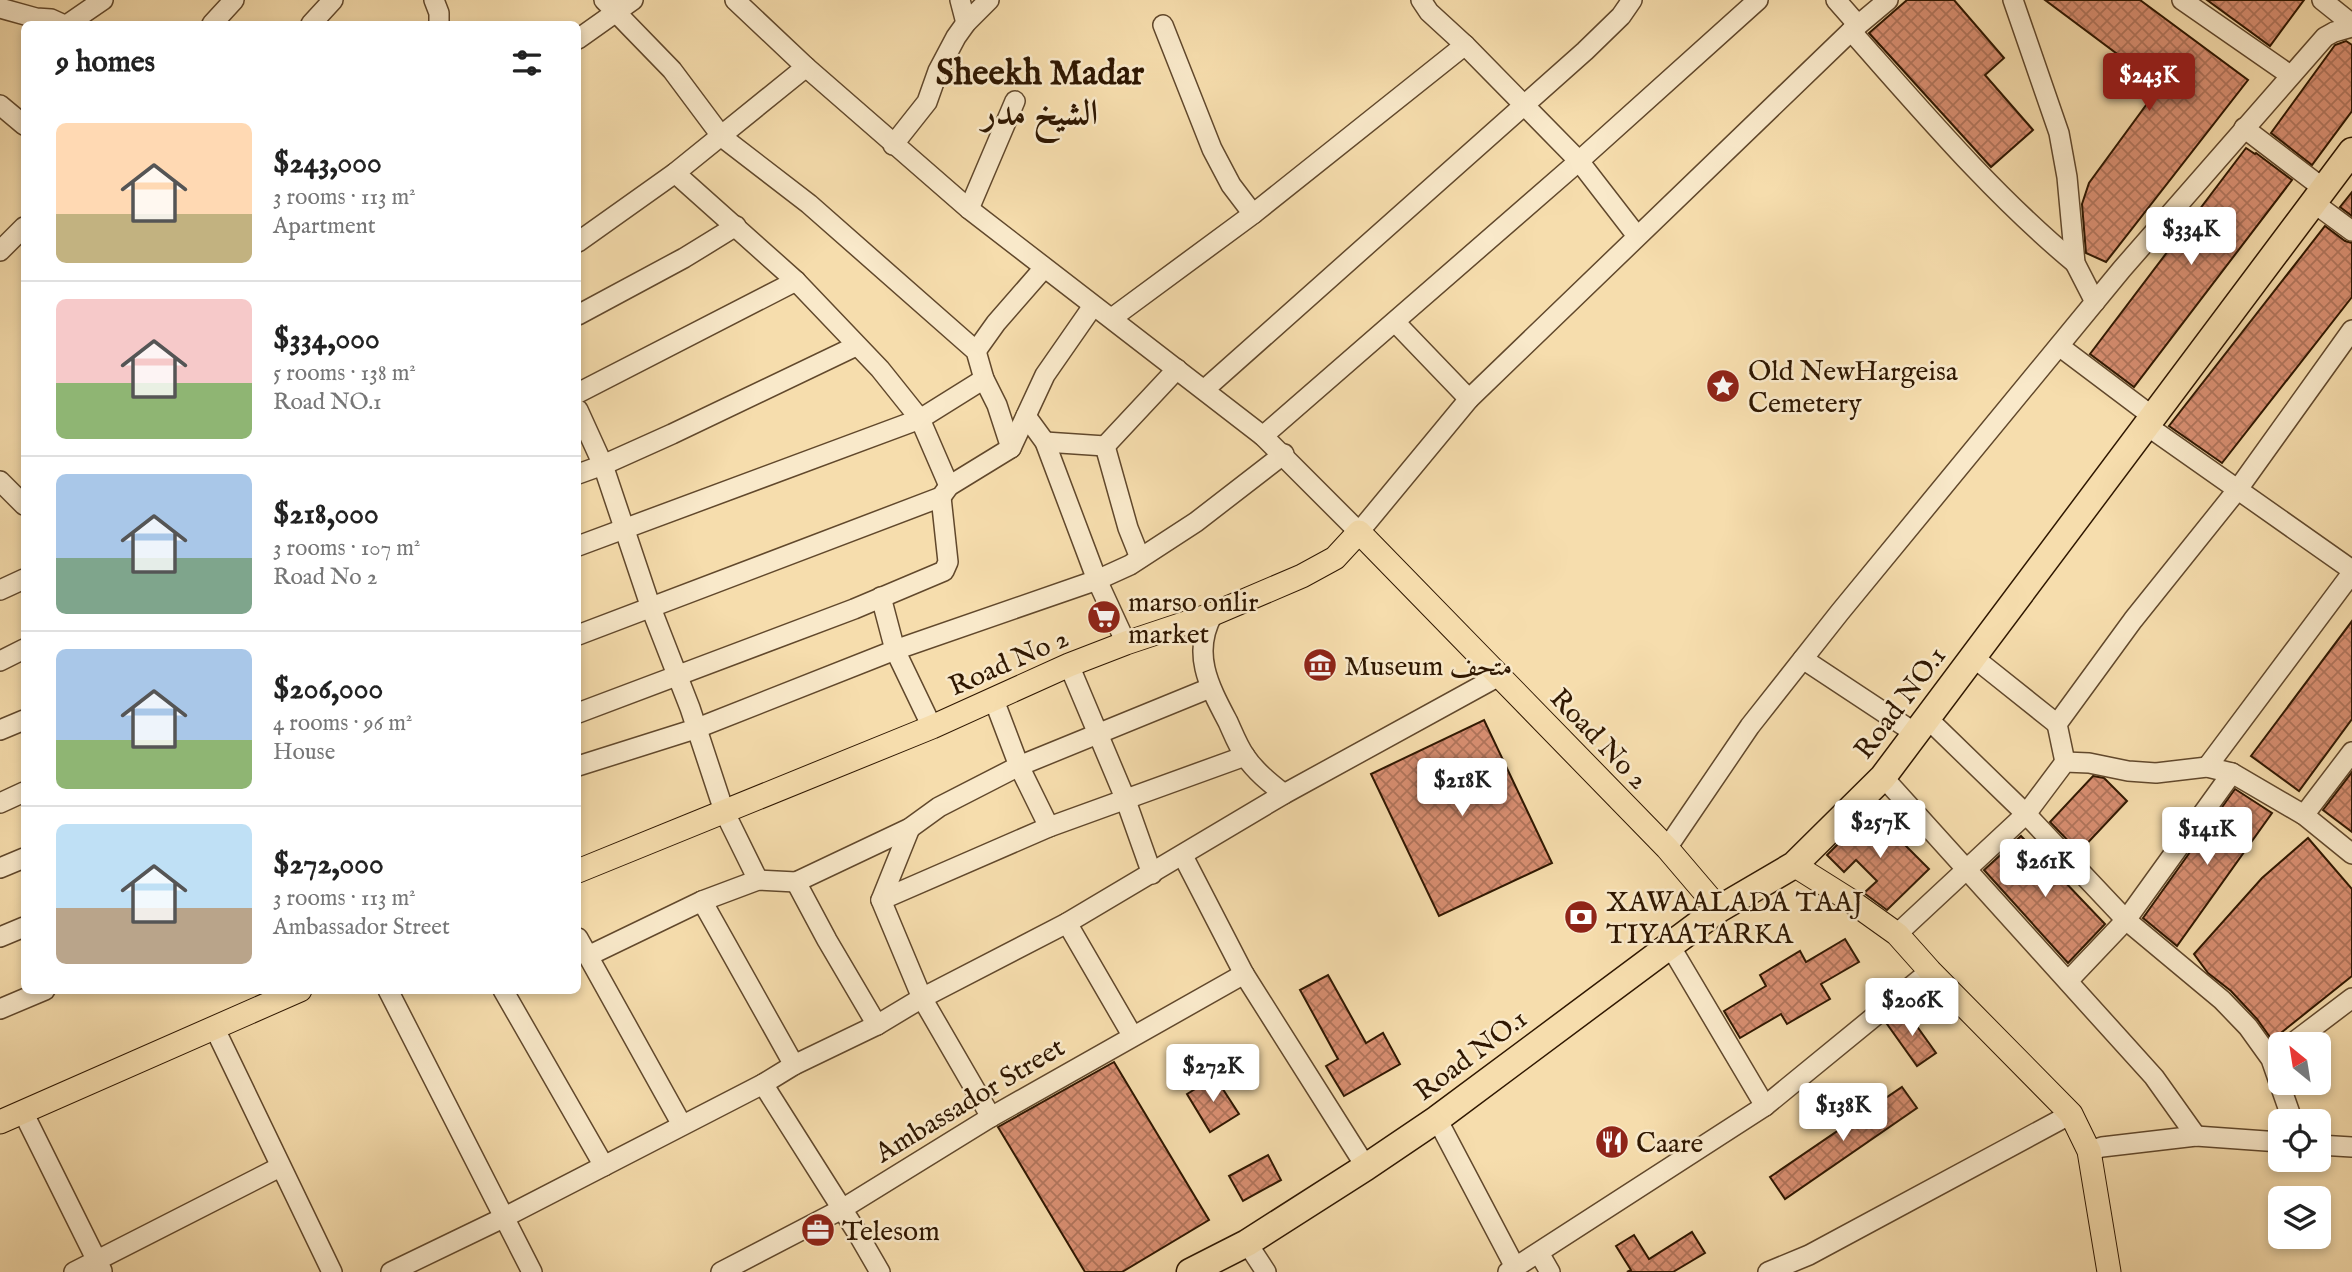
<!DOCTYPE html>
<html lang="en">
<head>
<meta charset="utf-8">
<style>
  body { margin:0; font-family:"IM FELL English",Amiri,serif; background:#f2f2f2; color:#222; height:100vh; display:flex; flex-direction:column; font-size:26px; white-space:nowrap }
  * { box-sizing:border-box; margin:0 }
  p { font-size:23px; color:#767676 }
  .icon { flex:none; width:38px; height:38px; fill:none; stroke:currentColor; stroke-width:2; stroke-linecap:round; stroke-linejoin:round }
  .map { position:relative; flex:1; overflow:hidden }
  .details { position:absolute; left:21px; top:21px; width:560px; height:973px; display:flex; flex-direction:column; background:#fff; border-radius:10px; box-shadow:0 4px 10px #0003 }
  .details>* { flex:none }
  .needle { width:46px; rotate:330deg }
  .tools { position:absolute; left:2268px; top:1032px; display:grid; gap:14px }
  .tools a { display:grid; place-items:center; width:63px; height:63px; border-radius:10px; background:#fff; box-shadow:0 4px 10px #0003; font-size:35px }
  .price { position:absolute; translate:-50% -60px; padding:0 16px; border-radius:7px; background:#fff; color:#222; font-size:23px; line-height:46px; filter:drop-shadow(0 2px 4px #0008) }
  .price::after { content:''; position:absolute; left:50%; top:42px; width:21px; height:16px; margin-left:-10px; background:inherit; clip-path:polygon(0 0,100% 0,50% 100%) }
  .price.active { background:#8f2418; color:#fff }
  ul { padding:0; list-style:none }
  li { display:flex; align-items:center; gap:21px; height:175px; padding:0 35px }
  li+li { border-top:2px solid #e0e0e0 }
  li span { display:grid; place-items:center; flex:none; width:196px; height:140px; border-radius:10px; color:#555 }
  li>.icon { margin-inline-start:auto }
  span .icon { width:84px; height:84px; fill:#fffc; stroke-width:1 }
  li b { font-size:30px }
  h2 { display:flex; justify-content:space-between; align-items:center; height:84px; padding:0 35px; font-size:30px }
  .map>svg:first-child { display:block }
  .building { fill:url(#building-cross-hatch); stroke:#2f1701; stroke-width:2 }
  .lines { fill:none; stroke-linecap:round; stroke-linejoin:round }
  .minor-casing { stroke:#61482c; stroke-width:22 }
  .major-casing { stroke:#2f1701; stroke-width:25 }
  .highway-casing { stroke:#2f1701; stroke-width:29 }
  .minor { stroke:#f9e9ca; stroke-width:19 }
  .major { stroke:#f6ddad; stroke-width:23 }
  .highway { stroke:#f6ddad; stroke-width:26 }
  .labels { text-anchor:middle; stroke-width:5; stroke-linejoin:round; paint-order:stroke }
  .poi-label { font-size:28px; fill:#2f1701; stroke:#f9e9ca; text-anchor:start }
  .street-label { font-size:28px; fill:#2f1701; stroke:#f9e9ca }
  .district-label { font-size:35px; font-weight:bold; fill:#2f1701; stroke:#f9e9ca }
</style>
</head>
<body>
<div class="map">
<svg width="2352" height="1272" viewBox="0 0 2352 1272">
  <defs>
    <pattern id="building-cross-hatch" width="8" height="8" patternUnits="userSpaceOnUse" patternTransform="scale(1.75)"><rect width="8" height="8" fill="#d98f72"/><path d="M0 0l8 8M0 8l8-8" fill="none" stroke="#b0745b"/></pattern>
  </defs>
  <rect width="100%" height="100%" fill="#f6ddad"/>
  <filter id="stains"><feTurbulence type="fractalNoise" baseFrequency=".00286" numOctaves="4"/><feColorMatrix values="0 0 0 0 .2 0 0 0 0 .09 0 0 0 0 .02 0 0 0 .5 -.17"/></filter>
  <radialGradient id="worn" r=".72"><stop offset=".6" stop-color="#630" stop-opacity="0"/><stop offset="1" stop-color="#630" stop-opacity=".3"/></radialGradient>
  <g class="building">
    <path d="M 1907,0 L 1954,0 L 2004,58 L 1985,75 L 2033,130 L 1991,167 L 1869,33 Z"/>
    <path d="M 2045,0 L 2140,0 L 2248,80 L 2106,262 L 2086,253 L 2082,204 L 2089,183 L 2160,86 Z"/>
    <path d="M 2207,0 L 2304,0 L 2270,46 Z"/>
    <path d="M 2346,41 L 2352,45 L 2352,111 L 2312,165 L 2271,133 L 2335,45 Z"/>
    <path d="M 2246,148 L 2255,154 L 2256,153 L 2292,180 L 2134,387 L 2090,354 Z"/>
    <path d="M 2352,192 L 2352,216 L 2340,207 Z"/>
    <path d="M 2325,226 L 2345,241 L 2352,243 L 2352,297 L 2222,463 L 2169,426 Z"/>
    <path d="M 2352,621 L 2352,719 L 2299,791 L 2251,756 Z"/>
    <path d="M 1484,720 L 1552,863 L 1439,916 L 1371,774 Z"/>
    <path d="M 2352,772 L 2352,832 L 2323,810 Z"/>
    <path d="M 2093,776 L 2104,778 L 2127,801 L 2079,852 L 2050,822 Z"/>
    <path d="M 2235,789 L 2272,813 L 2177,946 L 2143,918 Z"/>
    <path d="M 1871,811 L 1929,869 L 1887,910 L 1864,893 L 1877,881 L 1856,860 L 1844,872 L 1827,855 Z"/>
    <path d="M 2021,836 L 2105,924 L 2068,963 L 1984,870 Z"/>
    <path d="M 2308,838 L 2352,889 L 2352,976 L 2272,1040 L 2257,1019 L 2231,991 L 2208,973 L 2194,954 L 2262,878 Z"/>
    <path d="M 1845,939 L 1859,962 L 1821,984 L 1830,999 L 1787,1024 L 1781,1014 L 1740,1038 L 1724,1011 L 1766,986 L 1760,975 L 1800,951 L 1806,962 Z"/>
    <path d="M 1328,975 L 1366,1043 L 1383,1033 L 1400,1064 L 1344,1096 L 1326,1066 L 1338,1059 L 1300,990 Z"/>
    <path d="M 1906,1011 L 1936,1053 L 1917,1066 L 1887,1024 Z"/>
    <path d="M 1114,1062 L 1209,1220 L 1122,1272 L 1085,1272 L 998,1127 Z"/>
    <path d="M 1215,1077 L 1239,1114 L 1210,1132 L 1187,1094 Z"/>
    <path d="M 1902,1087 L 1917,1108 L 1785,1199 L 1770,1177 Z"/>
    <path d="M 1268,1155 L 1281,1180 L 1243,1201 L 1229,1176 Z"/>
    <path d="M 1692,1232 L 1705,1253 L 1673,1272 L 1627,1272 L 1631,1270 L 1616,1246 L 1634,1235 L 1649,1259 Z"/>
  </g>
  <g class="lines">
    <g class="minor-casing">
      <g id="minor">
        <path d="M 434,0 L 439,13 L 439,24"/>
        <path d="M 604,0 L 672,70 L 722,137 L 809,204 L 976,351 L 984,379 L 997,405 L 1011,448"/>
        <path d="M 735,0 L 806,67 L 969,209 L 1263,436 L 1359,532 L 1469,399 L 1851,31 L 1888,0"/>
        <path d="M 960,0 L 966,23"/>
        <path d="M 1421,0 L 1429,12 L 1465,45 L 1579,161 L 1637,236"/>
        <path d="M 1836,0 L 1858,25"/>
        <path d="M 2013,0 L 2059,133 L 2067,177 L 2075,263 L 2095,302"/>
        <path d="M 2182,0 L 2290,75"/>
        <path d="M 2322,0 L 2352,24"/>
        <path d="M 0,8 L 36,18 L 51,19 L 62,24"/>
        <path d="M 68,24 L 103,0"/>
        <path d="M 212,24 L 234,0"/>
        <path d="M 311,24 L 333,0"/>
        <path d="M 1851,31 C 1923,112 1992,194 2075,263"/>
        <path d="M 578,39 L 633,0"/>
        <path d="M 0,105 L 24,125"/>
        <path d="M 2244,128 L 2324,189"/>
        <path d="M 893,145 L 927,102 L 938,71 L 956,37 L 966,23 L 989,0"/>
        <path d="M 675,173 L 796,281 L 880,369 L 920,419 L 949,486"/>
        <path d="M 2314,203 L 2352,231"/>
        <path d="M 969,209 L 1015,101"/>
        <path d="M 1253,214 L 1465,45"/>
        <path d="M 578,242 L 675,173 L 806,67"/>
        <path d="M 0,251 L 24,227"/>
        <path d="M 578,315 L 684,258 L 736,226"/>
        <path d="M 1112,318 L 1253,214 L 1231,185 L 1212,149 L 1163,25"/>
        <path d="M 1395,322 L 1469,399"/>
        <path d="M 2059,346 L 2152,416"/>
        <path d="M 976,351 L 996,323 L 1044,268"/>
        <path d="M 1205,389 L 1585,51 L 1621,16 L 1632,0"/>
        <path d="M 578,393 L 796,281"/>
        <path d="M 578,410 L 603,465 L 651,608 L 690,708 L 724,811 L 758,880"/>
        <path d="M 1026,416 L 1045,442 L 1097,580 L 1126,643"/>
        <path d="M 2146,425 L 2352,570"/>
        <path d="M 1263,436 L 1579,161 L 1758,0"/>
        <path d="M 1045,442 L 1105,446"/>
        <path d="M 1105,446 L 1128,528 L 1140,558"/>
        <path d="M 1105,446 L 1177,369"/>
        <path d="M 578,474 L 603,465 L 672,434 L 856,346"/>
        <path d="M 0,481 L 24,505"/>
        <path d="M 578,546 L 920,419 L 984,379"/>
        <path d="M 0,590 L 24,579"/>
        <path d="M 881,597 L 895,650 L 932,727"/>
        <path d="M 1213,614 C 1191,653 1209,686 1228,722 C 1233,733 1238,746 1245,756 C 1255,771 1270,783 1284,794"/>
        <path d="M 578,635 L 941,497 L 949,486 L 1011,448 L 1045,375 L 1093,306"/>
        <path d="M 1973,657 L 2057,724"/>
        <path d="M 1803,659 L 1915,733"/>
        <path d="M 0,661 L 24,649"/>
        <path d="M 1069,665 L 1125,798 L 1152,874"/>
        <path d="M 994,700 L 1019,766 L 1049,827"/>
        <path d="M 578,713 L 854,609 L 944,571 L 948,562 L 941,497"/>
        <path d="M 1927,718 L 2026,814 L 2126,920 L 2222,1000 L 2248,1027 L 2271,1059 L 2293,1122"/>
        <path d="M 0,730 L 24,720"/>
        <path d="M 2065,762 L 2057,724 L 2133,620 L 2238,489 L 2352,330"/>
        <path d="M 578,766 L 695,729 L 895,650 L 1097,580 L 1130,565 L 1196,522 L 1284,454"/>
        <path d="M 2207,767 L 2352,573"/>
        <path d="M 1883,777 L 2154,1077 L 2196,1136"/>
        <path d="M 0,803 L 24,792"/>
        <path d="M 2304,815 L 2352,752"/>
        <path d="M 910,828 L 881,900 L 922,998 L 991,1117"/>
        <path d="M 1667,848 L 1750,726 L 1840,612 L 2122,269 L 2325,37 L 2334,32 L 2352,27"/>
        <path d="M 1183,856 L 1244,974 L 1366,1167"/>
        <path d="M 0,868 L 24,858"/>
        <path d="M 796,882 L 827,940 L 877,1025"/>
        <path d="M 881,900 L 1049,827 L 1245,756"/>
        <path d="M 702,901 L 794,1065"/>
        <path d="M 1067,923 L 1132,1035"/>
        <path d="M 1897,934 L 2026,814 L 2065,762 L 2089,763 L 2128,771 L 2156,773 L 2207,767 L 2232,773 L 2304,815 L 2352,854"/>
        <path d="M 0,937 L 24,927"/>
        <path d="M 578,938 L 682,1125"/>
        <path d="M 1669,944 L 1765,1106"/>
        <path d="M 588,956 L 702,901 L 758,880 L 796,882 L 910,828 L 939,807 L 1019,766 L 1210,688"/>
        <path d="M 2068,981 L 2126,920 L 2232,773"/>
        <path d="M 388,990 L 532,1272"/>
        <path d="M 503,990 L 604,1166"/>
        <path d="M 0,1009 L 45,990"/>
        <path d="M 214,1027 L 332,1272"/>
        <path d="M 2290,1045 L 2352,998"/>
        <path d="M 763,1084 L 858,1234 L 880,1272"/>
        <path d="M 23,1112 L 102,1271"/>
        <path d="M 1437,1119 L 1515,1267"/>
        <path d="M 2319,1145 L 2352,1147"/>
        <path d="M 2089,1151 L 2102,1147 L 2196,1136 L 2280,1142"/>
        <path d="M 1247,1243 L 1266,1272"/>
        <path d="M 1539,1253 L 1550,1272"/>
        <path d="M 74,1272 L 280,1167"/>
        <path d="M 391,1272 L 505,1217 L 763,1084 L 794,1065 L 877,1025 L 922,998 L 1067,923 L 1284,794 L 1499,676"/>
        <path d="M 721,1272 L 842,1209 L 991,1117 L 1244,974"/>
        <path d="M 1508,1272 L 1765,1106 L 1930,971"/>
        <path d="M 1768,1272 L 1809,1255 L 2071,1114"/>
      </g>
    </g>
    <g class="major-casing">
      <g id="major">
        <path d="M 1794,865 L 1848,899 L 1897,934 L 1930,971 L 2071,1114 L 2089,1151 L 2109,1272"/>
        <path d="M 578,871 L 932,727 L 1069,665 L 1126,643 L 1213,614 L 1302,576 L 1335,558 L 1359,532 L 1667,848 L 1719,909"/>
        <path d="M 0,1122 L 300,990"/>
      </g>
    </g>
    <g class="highway-casing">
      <path id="highway" d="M 1190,1272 L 1247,1243 L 1366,1167 L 1437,1119 L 1719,909 L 1794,865 L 1883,777 L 2352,151"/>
    </g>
    <use href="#minor" class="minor"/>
    <use href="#major" class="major"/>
    <use href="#highway" class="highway"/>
  </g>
  <defs>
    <g id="sight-disc" transform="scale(1.75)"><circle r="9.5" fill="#8f2418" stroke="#f9e9ca"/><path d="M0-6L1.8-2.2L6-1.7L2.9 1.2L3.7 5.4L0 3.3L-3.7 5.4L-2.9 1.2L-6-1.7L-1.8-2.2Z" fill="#fff"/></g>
    <g id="supermarket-disc" transform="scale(1.75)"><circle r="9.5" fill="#8f2418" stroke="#f9e9ca"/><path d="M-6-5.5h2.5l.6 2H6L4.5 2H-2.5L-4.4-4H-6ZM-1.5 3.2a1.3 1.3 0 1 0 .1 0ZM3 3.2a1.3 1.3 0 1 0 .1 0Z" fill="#fff"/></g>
    <g id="museum-disc" transform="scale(1.75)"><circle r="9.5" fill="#8f2418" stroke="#f9e9ca"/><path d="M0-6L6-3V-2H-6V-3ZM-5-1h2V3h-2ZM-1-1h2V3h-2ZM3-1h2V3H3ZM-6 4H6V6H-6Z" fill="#fff"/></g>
    <g id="bank-disc" transform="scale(1.75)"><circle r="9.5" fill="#8f2418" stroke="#f9e9ca"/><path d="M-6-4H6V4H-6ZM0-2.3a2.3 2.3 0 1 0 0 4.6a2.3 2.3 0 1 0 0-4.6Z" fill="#fff"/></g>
    <g id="restaurant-disc" transform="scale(1.75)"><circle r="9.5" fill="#8f2418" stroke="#f9e9ca"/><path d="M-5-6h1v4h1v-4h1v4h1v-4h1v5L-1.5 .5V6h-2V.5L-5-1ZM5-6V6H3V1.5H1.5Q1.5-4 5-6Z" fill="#fff"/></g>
    <g id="office-disc" transform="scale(1.75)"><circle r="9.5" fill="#8f2418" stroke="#f9e9ca"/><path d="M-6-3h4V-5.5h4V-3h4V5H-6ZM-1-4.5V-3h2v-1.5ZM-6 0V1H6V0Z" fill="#fff"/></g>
  </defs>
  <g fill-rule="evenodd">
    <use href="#sight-disc" x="1723" y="386"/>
    <use href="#supermarket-disc" x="1104" y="617"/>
    <use href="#museum-disc" x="1320" y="665"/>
    <use href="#bank-disc" x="1581" y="917"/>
    <use href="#restaurant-disc" x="1612" y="1142"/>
    <use href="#office-disc" x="818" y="1230"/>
  </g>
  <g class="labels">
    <g class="poi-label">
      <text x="1748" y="380">Old NewHargeisa<tspan x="1748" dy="32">Cemetery</tspan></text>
      <text x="1128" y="611">marso onlir<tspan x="1128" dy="32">market</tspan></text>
      <text x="1344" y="675">Museum متحف</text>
      <text x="1606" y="911">XAWAALADA TAAJ<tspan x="1606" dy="32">TIYAATARKA</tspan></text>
      <text x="1636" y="1152">Caare</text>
      <text x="842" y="1240">Telesom</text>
    </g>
    <g class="street-label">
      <text transform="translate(1008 661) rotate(-24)" y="10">Road No 2</text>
      <text transform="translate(1899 702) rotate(-53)" y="10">Road NO.1</text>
      <text transform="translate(1600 738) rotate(46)" y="10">Road No 2</text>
      <text transform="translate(1470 1054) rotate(-37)" y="10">Road NO.1</text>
      <text transform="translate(969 1099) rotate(-31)" y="10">Ambassador Street</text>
    </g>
    <g class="district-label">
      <text x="1040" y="84">Sheekh Madar<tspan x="1040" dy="40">الشيخ مدر</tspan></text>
    </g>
  </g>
  <rect width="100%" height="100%" filter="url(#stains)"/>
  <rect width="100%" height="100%" fill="url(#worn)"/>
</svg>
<div class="tools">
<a><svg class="needle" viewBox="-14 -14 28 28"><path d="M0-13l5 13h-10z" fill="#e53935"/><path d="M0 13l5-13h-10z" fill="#767676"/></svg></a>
<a><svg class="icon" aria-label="locate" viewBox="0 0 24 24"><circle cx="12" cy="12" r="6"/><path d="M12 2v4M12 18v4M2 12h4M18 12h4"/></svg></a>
<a><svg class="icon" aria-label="layers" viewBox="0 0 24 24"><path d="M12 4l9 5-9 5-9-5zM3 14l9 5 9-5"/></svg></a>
</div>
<b class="price active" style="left:2149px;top:113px">$243K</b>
<b class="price" style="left:2191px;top:267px">$334K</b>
<b class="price" style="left:1462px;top:818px">$218K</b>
<b class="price" style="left:1880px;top:860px">$257K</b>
<b class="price" style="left:2207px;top:867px">$141K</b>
<b class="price" style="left:2045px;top:899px">$261K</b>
<b class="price" style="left:1912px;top:1038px">$206K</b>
<b class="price" style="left:1213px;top:1104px">$272K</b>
<b class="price" style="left:1843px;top:1143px">$138K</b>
<section class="details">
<h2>9 homes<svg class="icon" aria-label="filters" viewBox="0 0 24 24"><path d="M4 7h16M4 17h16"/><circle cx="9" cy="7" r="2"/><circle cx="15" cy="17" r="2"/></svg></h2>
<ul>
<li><span style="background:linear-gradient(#ffd9b3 65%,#c2b280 0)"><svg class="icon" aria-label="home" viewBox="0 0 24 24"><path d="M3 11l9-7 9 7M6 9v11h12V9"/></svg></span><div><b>$243,000</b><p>3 rooms · 113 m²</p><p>Apartment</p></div></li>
<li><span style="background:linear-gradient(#f6c9c9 60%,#8fb573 0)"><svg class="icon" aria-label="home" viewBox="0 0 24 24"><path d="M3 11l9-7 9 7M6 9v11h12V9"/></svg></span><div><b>$334,000</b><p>5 rooms · 138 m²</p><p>Road NO.1</p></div></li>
<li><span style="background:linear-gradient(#a9c7e8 60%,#7fa58c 0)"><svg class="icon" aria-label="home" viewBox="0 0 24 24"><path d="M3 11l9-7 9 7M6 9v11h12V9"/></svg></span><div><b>$218,000</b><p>3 rooms · 107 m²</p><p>Road No 2</p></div></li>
<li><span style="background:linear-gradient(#a9c7e8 65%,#8fb573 0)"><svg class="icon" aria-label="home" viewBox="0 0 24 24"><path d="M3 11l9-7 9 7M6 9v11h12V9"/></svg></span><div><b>$206,000</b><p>4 rooms · 96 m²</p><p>House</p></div></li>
<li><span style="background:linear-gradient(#bfe0f5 60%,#b9a48a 0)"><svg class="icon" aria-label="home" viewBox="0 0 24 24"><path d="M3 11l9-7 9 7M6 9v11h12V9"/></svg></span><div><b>$272,000</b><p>3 rooms · 113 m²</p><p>Ambassador Street</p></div></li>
</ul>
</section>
</div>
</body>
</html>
